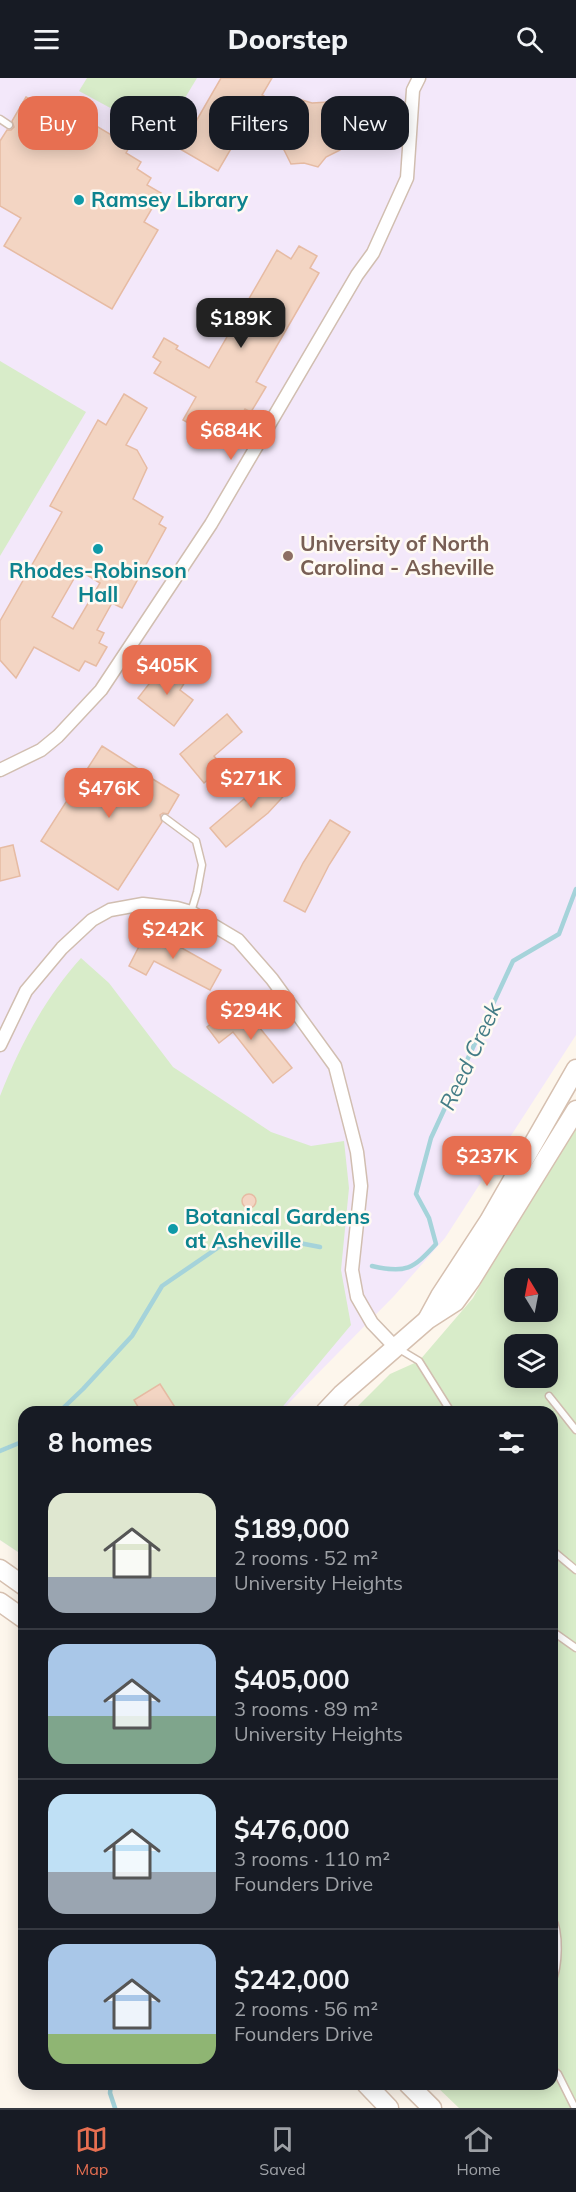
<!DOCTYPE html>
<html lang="en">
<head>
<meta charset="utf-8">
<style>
  body { margin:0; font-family:Mulish,sans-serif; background:#20242c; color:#f1f3f6; height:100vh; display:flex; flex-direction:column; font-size:22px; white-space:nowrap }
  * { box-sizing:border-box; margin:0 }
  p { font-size:20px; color:#9ea1a6 }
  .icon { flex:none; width:33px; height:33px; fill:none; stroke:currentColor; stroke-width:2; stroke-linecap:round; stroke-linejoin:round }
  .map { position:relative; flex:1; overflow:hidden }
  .sheet { position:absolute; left:18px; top:1328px; width:540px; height:684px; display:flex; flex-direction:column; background:#171b24; border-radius:18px; box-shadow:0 3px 15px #0003 }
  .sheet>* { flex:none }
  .banner { position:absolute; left:18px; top:18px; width:540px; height:54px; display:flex; gap:12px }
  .needle { width:39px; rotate:350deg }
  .fabs { position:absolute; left:504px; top:1190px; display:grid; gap:12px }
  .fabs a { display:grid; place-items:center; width:54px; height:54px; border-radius:12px; background:#171b24; box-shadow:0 3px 15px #0003; font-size:30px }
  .price { position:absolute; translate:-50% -51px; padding:0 14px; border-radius:12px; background:#e76f51; color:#fff; font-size:20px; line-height:39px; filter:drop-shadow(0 2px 3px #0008) }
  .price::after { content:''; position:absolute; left:50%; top:36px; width:18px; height:14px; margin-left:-9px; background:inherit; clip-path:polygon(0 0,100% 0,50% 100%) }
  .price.selected { background:#222; color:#fff }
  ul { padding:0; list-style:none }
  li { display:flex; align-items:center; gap:18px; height:150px; padding:0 30px }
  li+li { border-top:2px solid #363941 }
  li span { display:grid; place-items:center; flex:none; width:168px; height:120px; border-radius:18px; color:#555 }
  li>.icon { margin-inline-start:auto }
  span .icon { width:72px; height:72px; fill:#fffc; stroke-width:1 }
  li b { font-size:26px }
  h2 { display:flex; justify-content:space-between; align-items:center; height:72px; padding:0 30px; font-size:26px }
  .pill { padding:0 21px; border-radius:18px; background:#171b24; box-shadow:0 3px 15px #0003; font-size:21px; line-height:54px }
  .pill.selected { background:#e76f51; color:#fff }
  header { display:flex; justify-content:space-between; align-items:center; height:78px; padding:0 30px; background:#171b24; font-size:27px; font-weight:800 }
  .menu { display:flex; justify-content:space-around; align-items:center; height:84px; border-top:2px solid #363941; background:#171b24; font-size:16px; color:#9ea1a6 }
  .menu a { display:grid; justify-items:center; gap:3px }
  .menu .selected { color:#e76f51 }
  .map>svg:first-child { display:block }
  .education { fill:#f3e8fa }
  .green { fill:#d8ecc9; fill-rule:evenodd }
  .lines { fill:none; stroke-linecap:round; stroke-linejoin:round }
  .stream { stroke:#a5d3da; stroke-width:4.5 }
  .building { fill:#f3d5c3; stroke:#e6bba3; stroke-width:1.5; fill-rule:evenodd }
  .service-casing { stroke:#d1beb0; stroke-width:9 }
  .minor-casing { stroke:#d1beb0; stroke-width:15 }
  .secondary-casing { stroke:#d6c0b0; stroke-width:21 }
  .service { stroke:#fff; stroke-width:6 }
  .minor { stroke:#fff; stroke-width:12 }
  .secondary { stroke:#fff; stroke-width:18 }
  .culture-dot { fill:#0f9aa8; stroke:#fffaf3; stroke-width:2 }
  .education-dot { fill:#8d6e63; stroke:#fffaf3; stroke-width:2 }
  .labels { text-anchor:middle; stroke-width:5; stroke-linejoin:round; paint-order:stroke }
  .culture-label { font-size:21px; font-weight:bold; fill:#0d838f; stroke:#fffaf3; text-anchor:start }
  .education-label { font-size:21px; font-weight:bold; fill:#785e54; stroke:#fffaf3; text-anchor:start }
  .water-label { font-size:22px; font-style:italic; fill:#437c86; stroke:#fffaf3 }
</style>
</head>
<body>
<header><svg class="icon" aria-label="menu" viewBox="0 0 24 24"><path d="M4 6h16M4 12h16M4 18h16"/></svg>Doorstep<svg class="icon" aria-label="search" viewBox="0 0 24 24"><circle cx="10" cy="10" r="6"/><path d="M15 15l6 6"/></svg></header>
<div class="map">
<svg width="576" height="2030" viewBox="0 0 576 2030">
  <rect width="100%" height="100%" fill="#fdf6ec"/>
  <path class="education" d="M 0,0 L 576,0 L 576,957 L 445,1160 L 394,1218 L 281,1333 L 24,1334 L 24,1478 L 0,1462 Z"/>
  <g class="green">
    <path d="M 87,0 L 197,0 L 162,58 L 79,13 Z"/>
    <path d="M 0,283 L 86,334 L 0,478 Z"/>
    <path d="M 81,880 L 109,905 L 173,989 L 271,1054 L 311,1068 L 344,1063 L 349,1110 L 341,1192 L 351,1247 L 279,1333 L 24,1334 L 24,1478 L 0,1462 L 0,1018 C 20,967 45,920 81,880 Z"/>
    <path d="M 576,1033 L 576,2030 L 459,2030 L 434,2006 L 552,2006 L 552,1334 L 352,1334 L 390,1296 L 419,1283 L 473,1220 ZM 514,1200 L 548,1200 L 548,1233 L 514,1233 ZM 514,1266 L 548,1266 L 548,1299 L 514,1299 Z"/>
  </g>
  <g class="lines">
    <g class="stream">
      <path d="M 372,1188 C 406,1196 413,1191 436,1166 L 429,1140 L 416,1116 L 431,1060 L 513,883 L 559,856 L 576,811"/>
      <path d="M 59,1334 L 83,1311 L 132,1258 L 162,1208 L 232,1160 L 294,1164 L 320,1169"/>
      <path d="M 0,1373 L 24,1363"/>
      <path d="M 111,2006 L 110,2015 L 115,2030"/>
    </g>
  </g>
  <g class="building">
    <path d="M 221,0 L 272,0 L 262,17 L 289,33 L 299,21 L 312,25 L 328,24 L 333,37 L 344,46 L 338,58 L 340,72 L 326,79 L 318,89 L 304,85 L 291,86 L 284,72 L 274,64 L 279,48 L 253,33 L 218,93 L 180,71 Z"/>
    <path d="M 26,19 L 46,30 L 51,21 L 130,68 L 126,75 L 141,84 L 137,91 L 151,100 L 147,107 L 161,115 L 144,144 L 158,152 L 112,231 L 4,168 L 21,140 L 0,128 L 0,63 L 7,52 L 11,52 L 14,49 L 12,43 Z"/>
    <path d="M 299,168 L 317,178 L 310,190 L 319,195 L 256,304 L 266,309 L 251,334 L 245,331 L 225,366 L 183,342 L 196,319 L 154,295 L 161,284 L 153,279 L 164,260 L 178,268 L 176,271 L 209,290 L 277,172 L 291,181 Z"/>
    <path d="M 124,316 L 147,330 L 126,367 L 137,372 L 147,390 L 133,421 L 163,439 L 159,446 L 166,450 L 122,530 L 112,525 L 97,552 L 104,555 L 99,565 L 107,569 L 96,588 L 85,583 L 79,593 L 34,569 L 16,600 L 0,582 L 0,543 L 62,434 L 50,428 L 98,342 L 106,347 ZM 79,492 L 100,505 L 73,551 L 52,539 Z"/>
    <path d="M 163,588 L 185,604 L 180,612 L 193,622 L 174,648 L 138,620 Z"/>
    <path d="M 227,636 L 242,654 L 214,678 L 223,689 L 204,705 L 180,676 Z"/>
    <path d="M 102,668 L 140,692 L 118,720 L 123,724 L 151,700 L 179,717 L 168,736 L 163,735 L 160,737 L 162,744 L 118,812 L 41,763 Z"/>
    <path d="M 275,692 L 292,709 L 268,735 L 226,769 L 210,750 L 244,721 L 246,723 Z"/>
    <path d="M 330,742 L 350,754 L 329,787 L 305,834 L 284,823 L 303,785 Z"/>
    <path d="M 13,767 L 20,798 L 0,803 L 0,770 Z"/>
    <path d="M 148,851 L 221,892 L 210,912 L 154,883 L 146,897 L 129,888 Z"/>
    <path d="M 239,924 L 292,990 L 273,1005 L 233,954 L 219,965 L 207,949 Z"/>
    <circle cx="249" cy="1123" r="7"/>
    <path d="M 160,1306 L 178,1334 L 141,1334 L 134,1322 Z"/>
  </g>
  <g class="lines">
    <g class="service-casing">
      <g id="service">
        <path d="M 0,41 L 9,47"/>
        <path d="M 165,740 L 196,763 L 202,787 L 197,814 L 191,834"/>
        <path d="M 399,1271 L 419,1283 L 451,1334"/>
        <path d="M 549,1318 L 576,1352"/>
        <path d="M 552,1472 L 576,1492"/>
        <path d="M 552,1553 L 576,1570"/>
        <path d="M 552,1840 C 560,1853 559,1889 552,1903"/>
        <path d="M 552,1991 L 558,1996 L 575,2030"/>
      </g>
    </g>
    <g class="minor-casing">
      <g id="minor">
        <path d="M 0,692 L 41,672 L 58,658 L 101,612 L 211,446 L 357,197 L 373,175 L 407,100 L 413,12 L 419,0"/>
        <path d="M 0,967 L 26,913 L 62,870 L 92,842 L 110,832 L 143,826 L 177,830 L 191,834 L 238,862 L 272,901 L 335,988 L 357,1074 L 361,1108 L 352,1192 L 357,1219 L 372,1245 L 395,1269"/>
      </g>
    </g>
    <g class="secondary-casing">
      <g id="secondary">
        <path d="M 428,1240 L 440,1218 L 489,1143 L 576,991"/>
        <path d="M 325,1334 L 342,1316 L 427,1242 L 455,1224 L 471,1202 L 576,1032"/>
        <path d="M 0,1491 L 24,1508"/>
        <path d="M 0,1524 L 24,1541"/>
        <path d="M 366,2006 L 389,2030"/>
        <path d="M 408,2006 L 432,2030"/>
      </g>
    </g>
    <use href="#service" class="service"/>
    <use href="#minor" class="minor"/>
    <use href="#secondary" class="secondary"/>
  </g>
  <g class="culture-dot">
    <circle cx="79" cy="122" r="6"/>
    <circle cx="98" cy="471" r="6"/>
    <circle cx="173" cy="1151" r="6"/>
  </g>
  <circle class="education-dot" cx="288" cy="478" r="6"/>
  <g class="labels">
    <g class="culture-label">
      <text x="91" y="129">Ramsey Library</text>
      <text x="98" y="500" text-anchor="middle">Rhodes-Robinson<tspan x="98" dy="24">Hall</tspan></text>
      <text x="185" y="1146">Botanical Gardens<tspan x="185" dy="24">at Asheville</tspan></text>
    </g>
    <g class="education-label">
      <text x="300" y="473">University of North<tspan x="300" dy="24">Carolina - Asheville</tspan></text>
    </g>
    <g class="water-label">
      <text transform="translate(470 978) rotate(-65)" y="8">Reed Creek</text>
    </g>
  </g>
</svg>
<div class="fabs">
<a><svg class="needle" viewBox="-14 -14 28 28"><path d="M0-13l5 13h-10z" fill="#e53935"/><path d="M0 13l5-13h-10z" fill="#9ea1a6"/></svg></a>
<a><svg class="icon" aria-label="layers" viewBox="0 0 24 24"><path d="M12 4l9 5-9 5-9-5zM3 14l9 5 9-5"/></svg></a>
</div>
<b class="price selected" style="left:241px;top:271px">$189K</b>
<b class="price" style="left:231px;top:383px">$684K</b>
<b class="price" style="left:167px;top:618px">$405K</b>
<b class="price" style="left:251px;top:731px">$271K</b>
<b class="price" style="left:109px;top:741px">$476K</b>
<b class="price" style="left:173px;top:882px">$242K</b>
<b class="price" style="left:251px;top:963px">$294K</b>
<b class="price" style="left:487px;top:1109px">$237K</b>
<div class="banner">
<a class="pill selected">Buy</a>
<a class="pill">Rent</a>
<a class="pill">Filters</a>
<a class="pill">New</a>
</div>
<section class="sheet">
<h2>8 homes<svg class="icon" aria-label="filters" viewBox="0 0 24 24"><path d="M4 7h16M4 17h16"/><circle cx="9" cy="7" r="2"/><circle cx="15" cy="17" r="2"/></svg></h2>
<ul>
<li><span style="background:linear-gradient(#dfe7d0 70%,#9aa5b1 0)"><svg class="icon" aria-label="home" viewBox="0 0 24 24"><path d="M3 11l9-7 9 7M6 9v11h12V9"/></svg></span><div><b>$189,000</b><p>2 rooms · 52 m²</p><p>University Heights</p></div></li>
<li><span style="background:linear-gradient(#a9c7e8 60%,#7fa58c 0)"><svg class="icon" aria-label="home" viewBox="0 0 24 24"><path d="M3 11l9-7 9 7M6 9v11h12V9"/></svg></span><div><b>$405,000</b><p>3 rooms · 89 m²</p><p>University Heights</p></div></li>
<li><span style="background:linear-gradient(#bfe0f5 65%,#9aa5b1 0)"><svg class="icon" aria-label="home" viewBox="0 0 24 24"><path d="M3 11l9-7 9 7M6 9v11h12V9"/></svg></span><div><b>$476,000</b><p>3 rooms · 110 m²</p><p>Founders Drive</p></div></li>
<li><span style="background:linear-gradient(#a9c7e8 75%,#8fb573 0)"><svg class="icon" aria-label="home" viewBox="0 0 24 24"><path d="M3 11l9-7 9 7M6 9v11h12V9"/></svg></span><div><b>$242,000</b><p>2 rooms · 56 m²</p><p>Founders Drive</p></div></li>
</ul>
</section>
</div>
<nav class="menu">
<a class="selected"><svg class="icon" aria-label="map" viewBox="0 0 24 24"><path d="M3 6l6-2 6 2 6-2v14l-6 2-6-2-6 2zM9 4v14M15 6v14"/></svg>Map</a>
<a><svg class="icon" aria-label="saved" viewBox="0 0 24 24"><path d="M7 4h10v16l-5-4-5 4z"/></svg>Saved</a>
<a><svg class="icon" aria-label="home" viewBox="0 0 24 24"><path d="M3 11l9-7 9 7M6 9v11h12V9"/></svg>Home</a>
</nav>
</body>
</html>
